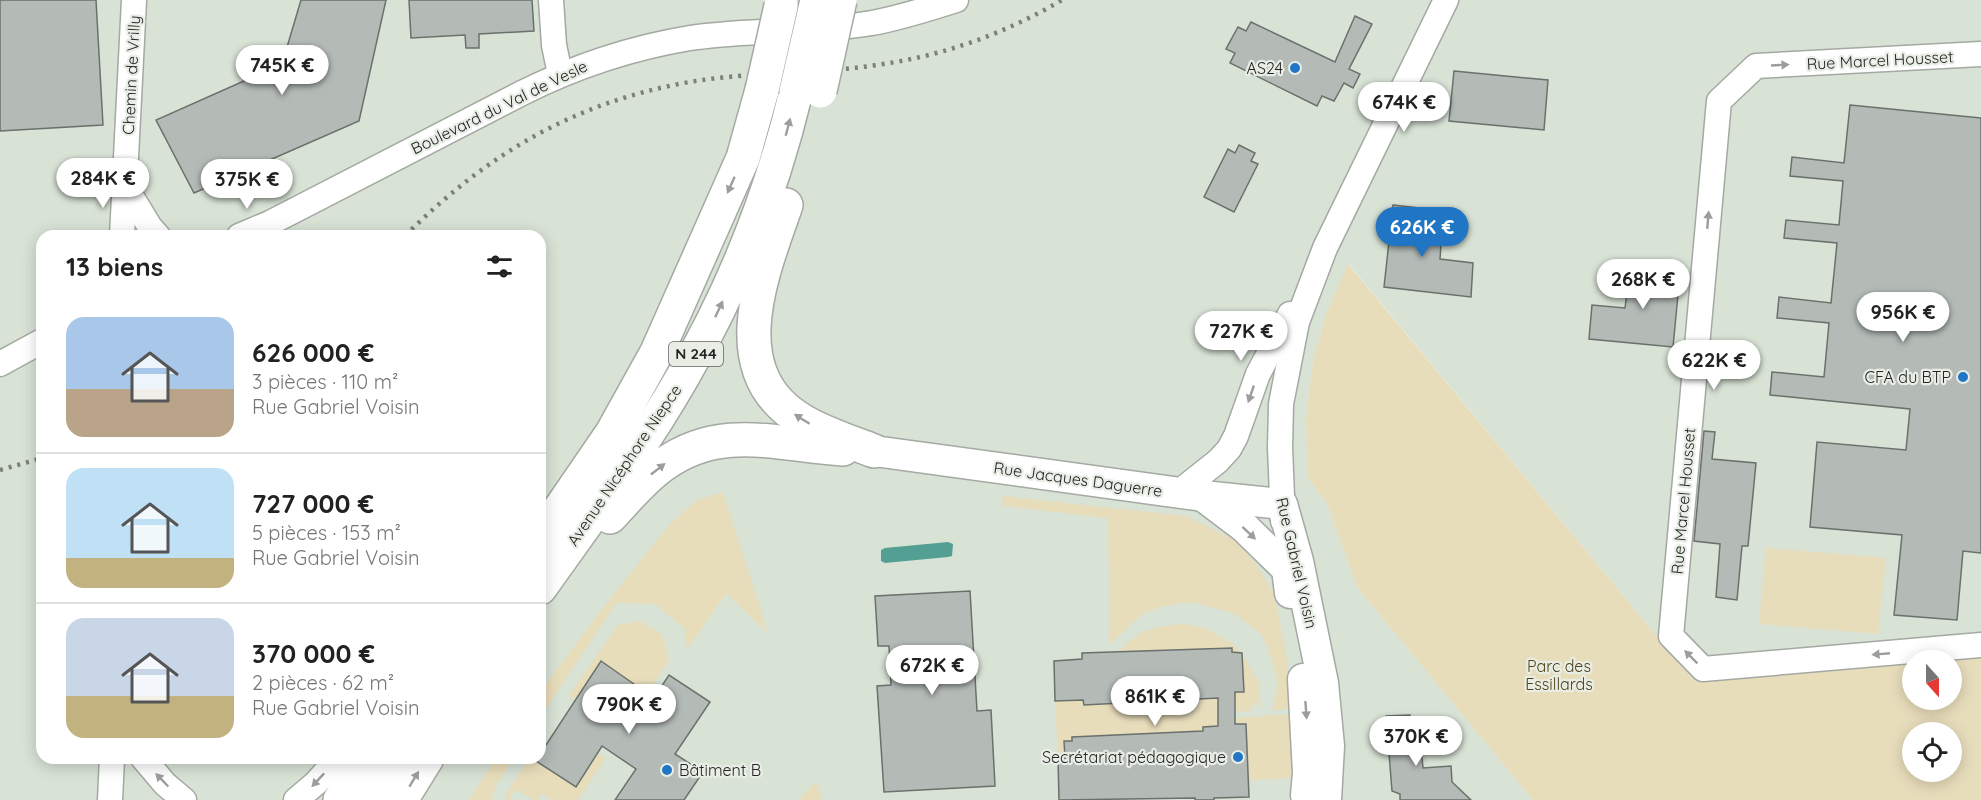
<!DOCTYPE html>
<html lang="fr">
<head>
<meta charset="utf-8">
<style>
  body { margin:0; font-family:Quicksand,sans-serif; background:#f2f2f2; color:#222; height:100vh; display:flex; flex-direction:column; font-size:22px; white-space:nowrap }
  * { box-sizing:border-box; margin:0 }
  p { font-size:20px; color:#767676 }
  .icon { flex:none; width:33px; height:33px; fill:none; stroke:currentColor; stroke-width:2; stroke-linecap:round; stroke-linejoin:round }
  .map { position:relative; flex:1; overflow:hidden }
  .sheet { position:absolute; left:36px; top:230px; width:510px; height:534px; display:flex; flex-direction:column; background:#fff; border-radius:18px; box-shadow:0 3px 15px #0003 }
  .sheet>* { flex:none }
  .needle { width:39px; rotate:159deg }
  .buttons { position:absolute; left:1902px; top:650px; display:grid; gap:12px }
  .buttons a { display:grid; place-items:center; width:60px; height:60px; border-radius:50%; background:#fff; box-shadow:0 3px 15px #0003; font-size:30px }
  .price { position:absolute; translate:-50% -51px; padding:0 14px; border-radius:21px; background:#fff; color:#222; font-size:20px; line-height:39px; filter:drop-shadow(0 2px 3px #0008) }
  .price::after { content:''; position:absolute; left:50%; top:36px; width:18px; height:14px; margin-left:-9px; background:inherit; clip-path:polygon(0 0,100% 0,50% 100%) }
  .price.selected { background:#2076c4; color:#fff }
  ul { padding:0; list-style:none }
  li { display:flex; align-items:center; gap:18px; height:150px; padding:0 30px }
  li+li { border-top:2px solid #e0e0e0 }
  li span { display:grid; place-items:center; flex:none; width:168px; height:120px; border-radius:18px; color:#555 }
  li>.icon { margin-inline-start:auto }
  span .icon { width:72px; height:72px; fill:#fffc; stroke-width:1 }
  li b { font-size:26px }
  h2 { display:flex; justify-content:space-between; align-items:center; height:72px; padding:0 30px; font-size:26px }
  .map>svg:first-child { display:block }
  .built { fill:#d8e2d5; fill-rule:evenodd }
  .green { fill:#e8ddbb; fill-rule:evenodd }
  .water { fill:#549f93 }
  .building { fill:#b4bbb7; stroke:#6a716d; stroke-width:1.5 }
  .lines { fill:none; stroke-linecap:round; stroke-linejoin:round }
  .minor-casing { stroke:#a4a9a3; stroke-width:27 }
  .major-casing { stroke:#a4a9a3; stroke-width:33 }
  .highway-casing { stroke:#a4a9a3; stroke-width:36 }
  .minor { stroke:#fff; stroke-width:24 }
  .major { stroke:#fff; stroke-width:30 }
  .highway { stroke:#fff; stroke-width:33 }
  .rail { stroke:#7c7f7a; stroke-width:4.5; stroke-dasharray:3 6; stroke-linecap:butt }
  .highway-bridge-casing { stroke:#a4a9a3; stroke-width:36; stroke-linecap:butt }
  .highway-bridge { stroke:#fff; stroke-width:33 }
  .oneway { fill:#9c9d9c }
  .poi-dot { fill:#2076c4; stroke:#e8ede6; stroke-width:2 }
  .labels { text-anchor:middle; stroke-width:4.5; stroke-linejoin:round; paint-order:stroke }
  .shield { fill:#e8ede6; stroke:#5f615e; stroke-width:1.5 }
  .shield-label { font-size:15px; font-weight:bold; fill:#242523 }
  .street-label { font-size:16px; fill:#242523; stroke:#e8ede6 }
  .poi-label { font-size:16px; fill:#242523; stroke:#e8ede6; text-anchor:end }
  .park-label { font-size:16px; fill:#514216; stroke:#e8ede6 }
</style>
</head>
<body>
<div class="map">
<svg width="1981" height="800" viewBox="0 0 1981 800">
  <rect width="100%" height="100%" fill="#e8ede6"/>
  <path class="built" d="M 0,0 L 1981,0 L 1981,657 L 1694,681 L 1349,264 L 1327,312 L 1313,359 L 1306,420 L 1308,478 L 1327,504 L 1357,587 L 1533,800 L 0,800 ZM 42,236 L 540,236 L 540,758 L 42,758 Z"/>
  <g class="green">
    <path d="M 1348,264 L 1694,681 L 1912,663 L 1912,699 L 1952,699 L 1952,660 L 1944,660 L 1981,657 L 1981,800 L 1533,800 L 1357,587 L 1327,504 L 1308,478 L 1306,420 L 1313,359 L 1327,312 ZM 1912,732 L 1952,732 L 1952,771 L 1912,771 Z"/>
    <path d="M 723,492 L 768,633 L 726,593 L 689,647 L 685,645 L 685,629 L 655,604 L 616,603 L 540,718 L 540,692 L 602,609 L 670,524 L 697,500 Z"/>
    <path d="M 1002,496 L 1186,516 L 1235,540 L 1257,565 L 1274,594 L 1285,647 L 1293,708 L 1272,711 L 1278,683 L 1268,649 L 1261,634 L 1235,614 L 1193,602 L 1163,606 L 1141,615 L 1110,644 L 1108,518 L 1003,506 Z"/>
    <path d="M 1766,548 L 1886,558 L 1878,634 L 1759,624 Z"/>
    <path d="M 640,621 L 662,634 L 669,661 L 635,711 L 628,707 L 640,688 L 601,661 L 576,700 L 569,695 L 618,625 Z"/>
    <path d="M 1182,624 L 1205,628 L 1230,642 L 1242,653 L 1259,684 L 1261,710 L 1255,701 L 1250,711 L 1235,712 L 1235,692 L 1244,692 L 1242,653 L 1119,652 C 1137,630 1154,626 1182,624 Z"/>
    <path d="M 1218,698 L 1218,726 L 1203,727 L 1203,731 L 1073,737 L 1072,741 L 1064,742 L 1065,758 L 1058,758 L 1055,701 L 1083,700 L 1084,705 Z"/>
    <path d="M 1293,714 L 1295,753 L 1290,778 L 1248,781 L 1235,718 Z"/>
    <path d="M 598,753 L 606,758 L 578,800 L 552,800 L 542,794 L 537,800 L 534,800 L 516,789 L 509,800 L 505,800 L 505,795 L 530,758 L 538,758 L 536,761 L 576,787 Z"/>
    <path d="M 496,758 L 514,758 L 496,785 L 491,800 L 469,800 Z"/>
    <path d="M 816,782 L 822,800 L 798,800 Z"/>
  </g>
  <path class="water" d="M 948,542 L 953,544 L 952,556 L 948,557 L 885,563 L 881,561 L 881,550 L 885,548 Z"/>
  <g class="building">
    <path d="M 0,0 L 96,0 L 103,125 L 0,131 Z"/>
    <path d="M 301,0 L 386,0 L 359,121 L 194,193 L 156,120 L 282,64 Z"/>
    <path d="M 409,0 L 532,0 L 534,31 L 479,34 L 479,48 L 466,48 L 465,35 L 411,38 Z"/>
    <path d="M 1355,16 L 1372,24 L 1349,69 L 1360,74 L 1353,88 L 1344,83 L 1334,101 L 1322,96 L 1317,106 L 1230,63 L 1235,53 L 1226,49 L 1238,27 L 1246,31 L 1251,22 L 1335,62 Z"/>
    <path d="M 1454,71 L 1548,80 L 1544,130 L 1449,121 Z"/>
    <path d="M 1850,105 L 1981,118 L 1981,553 L 1963,551 L 1957,620 L 1894,615 L 1902,535 L 1810,527 L 1817,442 L 1906,450 L 1910,409 L 1770,395 L 1772,372 L 1824,377 L 1829,323 L 1777,318 L 1779,297 L 1831,303 L 1837,243 L 1784,238 L 1786,220 L 1839,225 L 1843,181 L 1790,176 L 1792,157 L 1844,163 Z"/>
    <path d="M 1239,145 L 1255,153 L 1251,161 L 1258,164 L 1234,212 L 1204,197 L 1228,149 L 1235,153 Z"/>
    <path d="M 1393,205 L 1428,209 L 1426,242 L 1441,244 L 1440,259 L 1473,263 L 1471,297 L 1384,287 Z"/>
    <path d="M 1646,260 L 1681,263 L 1673,347 L 1589,339 L 1592,305 L 1625,308 L 1627,292 L 1643,293 Z"/>
    <path d="M 1704,431 L 1715,432 L 1712,459 L 1756,463 L 1748,546 L 1742,546 L 1737,600 L 1716,597 L 1720,544 L 1694,541 Z"/>
    <path d="M 970,591 L 977,711 L 991,710 L 995,786 L 884,792 L 877,686 L 891,685 L 889,646 L 878,646 L 875,596 Z"/>
    <path d="M 1232,648 L 1232,652 L 1242,653 L 1244,692 L 1235,692 L 1235,724 L 1246,724 L 1249,797 L 1214,798 L 1214,800 L 1195,800 L 1195,798 L 1059,800 L 1058,758 L 1065,758 L 1064,741 L 1072,741 L 1072,737 L 1203,731 L 1203,727 L 1218,726 L 1218,698 L 1084,705 L 1083,700 L 1055,701 L 1054,661 L 1082,659 L 1082,653 Z"/>
    <path d="M 601,661 L 654,698 L 669,675 L 710,702 L 675,754 L 703,772 L 684,800 L 615,800 L 636,769 L 602,746 L 576,787 L 536,761 L 540,758 L 542,751 Z"/>
    <path d="M 1410,715 L 1411,739 L 1420,739 L 1423,768 L 1451,766 L 1452,782 L 1471,800 L 1400,800 L 1400,794 L 1392,791 L 1386,716 Z"/>
  </g>
  <g class="lines">
    <g class="minor-casing">
      <g id="minor">
        <path d="M 551,0 L 554,45 L 560,74"/>
        <path d="M 1981,54 L 1756,66 L 1719,101 L 1671,636 L 1703,669 L 1981,645"/>
        <path d="M 125,186 L 150,227 L 158,236"/>
        <path d="M 122,236 L 134,0"/>
        <path d="M 239,236 L 270,223 L 522,93 C 576,66 630,48 690,38 C 750,29 812,33 872,23 C 900,18 928,9 956,0"/>
        <path d="M 0,364 L 42,341"/>
        <path d="M 1179,492 L 1218,461 L 1229,449 L 1236,436 L 1258,374 L 1290,314"/>
        <path d="M 1283,521 L 1280,447 L 1281,404 L 1297,322 L 1325,248 L 1446,0"/>
        <path d="M 143,758 L 165,784 L 184,800"/>
        <path d="M 110,800 L 112,758"/>
        <path d="M 296,800 L 316,783 L 338,758"/>
      </g>
    </g>
    <g class="major-casing">
      <g id="major">
        <path d="M 874,451 L 1203,496 L 1282,504 L 1298,561 L 1323,683 L 1329,746 L 1326,800"/>
        <path d="M 1203,496 L 1244,527 L 1287,569 L 1290,593"/>
        <path d="M 1303,679 L 1308,773 L 1306,795"/>
      </g>
    </g>
    <g class="highway-casing">
      <g id="highway">
        <path d="M 786,205 C 762,274 720,373 803,421 C 825,434 851,442 874,451"/>
        <path d="M 610,517 C 627,499 643,479 663,465 C 721,423 778,445 843,449"/>
        <path d="M 540,538 L 612,433 L 657,352 L 743,158 L 762,90"/>
        <path d="M 540,588 C 589,519 640,451 682,378 C 734,289 772,192 796,92"/>
        <path d="M 340,800 L 364,758"/>
        <path d="M 367,800 L 392,758"/>
        <path d="M 401,800 L 427,758"/>
      </g>
    </g>
    <use href="#minor" class="minor"/>
    <use href="#major" class="major"/>
    <use href="#highway" class="highway"/>
    <g class="rail">
      <path d="M 405,236 C 485,156 571,104 684,83 C 749,71 817,75 883,64 C 946,55 1008,32 1062,0"/>
      <path d="M 0,470 L 42,458"/>
    </g>
    <g class="highway-bridge-casing">
      <g id="highway-bridge">
        <path d="M 762,90 L 781,6"/>
        <path d="M 820,91 L 840,0"/>
        <path d="M 796,92 L 817,0"/>
      </g>
    </g>
    <use href="#highway-bridge" class="highway-bridge"/>
  </g>
  <defs><path id="oneway-solid" d="M-6-.8H1V-3.2L6.5 0L1 3.2V.8H-6Z" transform="scale(1.5)"/></defs>
  <g class="oneway">
    <use href="#oneway-solid" transform="translate(1780 65) rotate(-3)"/>
    <use href="#oneway-solid" transform="translate(788 127) rotate(-75)"/>
    <use href="#oneway-solid" transform="translate(731 185) rotate(114)"/>
    <use href="#oneway-solid" transform="translate(1708 220) rotate(-85)"/>
    <use href="#oneway-solid" transform="translate(719 309) rotate(-65)"/>
    <use href="#oneway-solid" transform="translate(1251 394) rotate(109)"/>
    <use href="#oneway-solid" transform="translate(802 419) rotate(-148)"/>
    <use href="#oneway-solid" transform="translate(658 469) rotate(-38)"/>
    <use href="#oneway-solid" transform="translate(1249 533) rotate(43)"/>
    <use href="#oneway-solid" transform="translate(1881 654) rotate(175)"/>
    <use href="#oneway-solid" transform="translate(1691 657) rotate(-135)"/>
    <use href="#oneway-solid" transform="translate(1306 710) rotate(86)"/>
    <use href="#oneway-solid" transform="translate(414 779) rotate(-59)"/>
    <use href="#oneway-solid" transform="translate(162 780) rotate(-134)"/>
    <use href="#oneway-solid" transform="translate(318 780) rotate(133)"/>
  </g>
  <g class="poi-dot">
    <circle cx="1295" cy="68" r="6"/>
    <circle cx="1963" cy="377" r="6"/>
    <circle cx="1238" cy="757" r="6"/>
    <circle cx="667" cy="770" r="6"/>
  </g>
  <g class="labels">
    <rect class="shield" x="669" y="342" width="54" height="24" rx="4.5"/>
    <g class="shield-label">
      <text x="696" y="359">N 244</text>
    </g>
    <g class="street-label">
      <text transform="translate(1880 60) rotate(-3)" y="6">Rue Marcel Housset</text>
      <text transform="translate(131 75) rotate(-87)" y="6">Chemin de Vrilly</text>
      <text transform="translate(499 107) rotate(-26)" y="6">Boulevard du Val de Vesle</text>
      <text transform="translate(624 465) rotate(-56)" y="6">Avenue Nicéphore Niepce</text>
      <text transform="translate(1078 479) rotate(8)" y="6">Rue Jacques Daguerre</text>
      <text transform="translate(1683 501) rotate(-85)" y="6">Rue Marcel Housset</text>
      <text transform="translate(1297 563) rotate(77)" y="6">Rue Gabriel Voisin</text>
    </g>
    <g class="poi-label">
      <text x="1283" y="74">AS24</text>
      <text x="1951" y="383">CFA du BTP</text>
      <text x="1226" y="763">Secrétariat pédagogique</text>
      <text x="679" y="776" text-anchor="start">Bâtiment B</text>
    </g>
    <g class="park-label">
      <text x="1559" y="672">Parc des<tspan x="1559" dy="18">Essillards</tspan></text>
    </g>
  </g>
</svg>
<div class="buttons">
<a><svg class="needle" viewBox="-14 -14 28 28"><path d="M0-13l5 13h-10z" fill="#e53935"/><path d="M0 13l5-13h-10z" fill="#767676"/></svg></a>
<a><svg class="icon" aria-label="locate" viewBox="0 0 24 24"><circle cx="12" cy="12" r="6"/><path d="M12 2v4M12 18v4M2 12h4M18 12h4"/></svg></a>
</div>
<b class="price" style="left:282px;top:96px">745K €</b>
<b class="price" style="left:1404px;top:133px">674K €</b>
<b class="price" style="left:103px;top:209px">284K €</b>
<b class="price" style="left:247px;top:210px">375K €</b>
<b class="price selected" style="left:1422px;top:258px">626K €</b>
<b class="price" style="left:1643px;top:310px">268K €</b>
<b class="price" style="left:1903px;top:343px">956K €</b>
<b class="price" style="left:1241px;top:362px">727K €</b>
<b class="price" style="left:1714px;top:391px">622K €</b>
<b class="price" style="left:932px;top:696px">672K €</b>
<b class="price" style="left:1155px;top:727px">861K €</b>
<b class="price" style="left:629px;top:735px">790K €</b>
<b class="price" style="left:1416px;top:767px">370K €</b>
<section class="sheet">
<h2>13 biens<svg class="icon" aria-label="filters" viewBox="0 0 24 24"><path d="M4 7h16M4 17h16"/><circle cx="9" cy="7" r="2"/><circle cx="15" cy="17" r="2"/></svg></h2>
<ul>
<li><span style="background:linear-gradient(#a9c7e8 60%,#b9a48a 0)"><svg class="icon" aria-label="home" viewBox="0 0 24 24"><path d="M3 11l9-7 9 7M6 9v11h12V9"/></svg></span><div><b>626 000 €</b><p>3 pièces · 110 m²</p><p>Rue Gabriel Voisin</p></div></li>
<li><span style="background:linear-gradient(#bfe0f5 75%,#c2b280 0)"><svg class="icon" aria-label="home" viewBox="0 0 24 24"><path d="M3 11l9-7 9 7M6 9v11h12V9"/></svg></span><div><b>727 000 €</b><p>5 pièces · 153 m²</p><p>Rue Gabriel Voisin</p></div></li>
<li><span style="background:linear-gradient(#c9d6e8 65%,#c2b280 0)"><svg class="icon" aria-label="home" viewBox="0 0 24 24"><path d="M3 11l9-7 9 7M6 9v11h12V9"/></svg></span><div><b>370 000 €</b><p>2 pièces · 62 m²</p><p>Rue Gabriel Voisin</p></div></li>
</ul>
</section>
</div>
</body>
</html>
